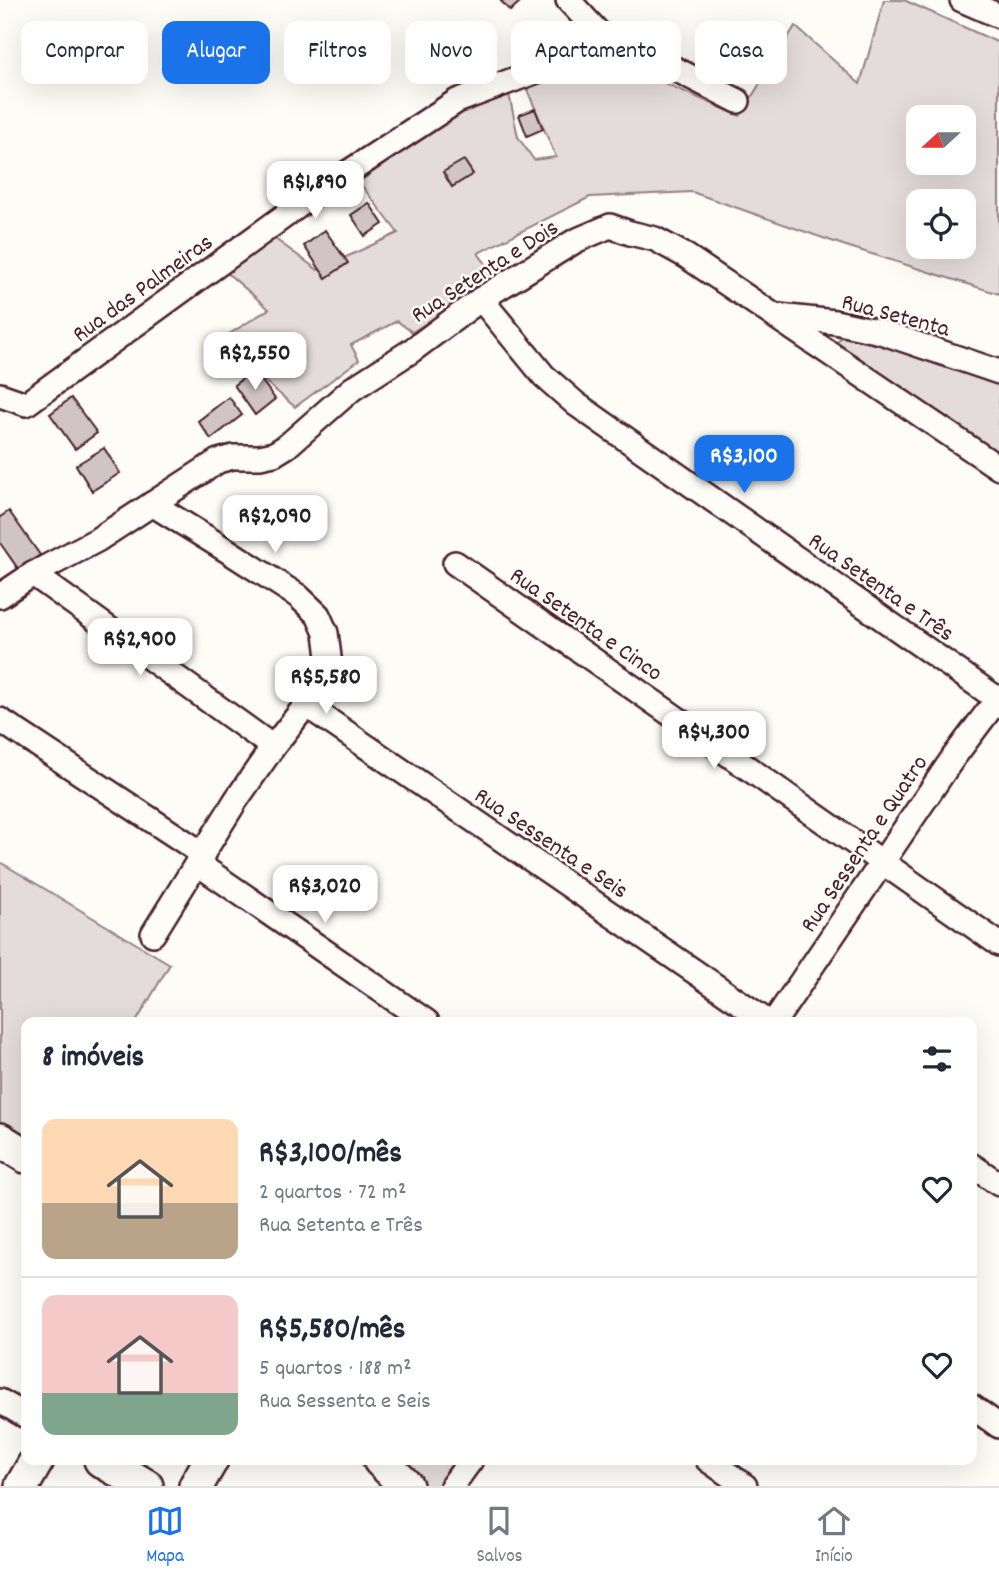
<!DOCTYPE html>
<html lang="pt">
<head>
<meta charset="utf-8">
<style>
  body { margin:0; font-family:Dekko,sans-serif; background:#f6f6f7; color:#1f2937; height:100vh; display:flex; flex-direction:column; font-size:26px; white-space:nowrap }
  * { box-sizing:border-box; margin:0 }
  p { font-size:23px; color:#747a83 }
  .icon { flex:none; width:38px; height:38px; fill:none; stroke:currentColor; stroke-width:2; stroke-linecap:round; stroke-linejoin:round }
  .map { position:relative; flex:1; overflow:hidden }
  .details { position:absolute; left:21px; top:1017px; width:956px; height:448px; display:flex; flex-direction:column; background:#fff; border-radius:14px; box-shadow:0 7px 28px #0002 }
  .details>* { flex:none }
  .banner { position:absolute; left:21px; top:21px; width:957px; height:63px; display:flex; gap:14px }
  .needle { width:46px; rotate:249deg }
  .buttons { position:absolute; left:906px; top:105px; display:grid; gap:14px }
  .buttons a { display:grid; place-items:center; width:70px; height:70px; border-radius:14px; background:#fff; box-shadow:0 7px 28px #0002; font-size:35px }
  .price { position:absolute; translate:-50% -60px; padding:0 16px; border-radius:14px; background:#fff; color:#222; font-size:23px; line-height:46px; filter:drop-shadow(0 2px 4px #0008) }
  .price::after { content:''; position:absolute; left:50%; top:42px; width:21px; height:16px; margin-left:-10px; background:inherit; clip-path:polygon(0 0,100% 0,50% 100%) }
  .price.current { background:#1a73e8; color:#fff }
  ul { padding:0; list-style:none }
  li { display:flex; align-items:center; gap:21px; height:175px; padding:0 21px }
  li+li { border-top:2px solid #e0e1e3 }
  li span { display:grid; place-items:center; flex:none; width:196px; height:140px; border-radius:14px; color:#555 }
  li>.icon { margin-inline-start:auto }
  span .icon { width:84px; height:84px; fill:#fffc; stroke-width:1 }
  li b { font-size:30px }
  h2 { display:flex; justify-content:space-between; align-items:center; height:84px; padding:0 21px; font-size:30px }
  .tag { padding:0 24px; border-radius:14px; background:#fff; box-shadow:0 7px 28px #0002; font-size:24px; line-height:63px }
  .tag.current { background:#1a73e8; color:#fff }
  .dock { display:flex; justify-content:space-around; align-items:center; height:98px; border-top:2px solid #e0e1e3; background:#fff; font-size:19px; color:#747a83 }
  .dock a { display:grid; justify-items:center; gap:4px }
  .dock .current { color:#1a73e8 }
  .map>svg:first-child { display:block }
  .green { fill:#e3dcda; stroke:#967e82; stroke-width:2; fill-rule:evenodd }
  .building { fill:#d0c5c4; stroke:#4a1f2b; stroke-width:2 }
  .lines { fill:none; stroke-linecap:round; stroke-linejoin:round }
  .street-casing { stroke:#4a1f2b; stroke-width:28 }
  .secondary-casing { stroke:#4a1f2b; stroke-width:38 }
  .street { stroke:#fdfcf7; stroke-width:23 }
  .secondary { stroke:#fdfcf7; stroke-width:33 }
  .labels { text-anchor:middle; stroke-width:5; stroke-linejoin:round; paint-order:stroke }
  .street-label { font-size:24px; fill:#4a1f2b; stroke:#fdfcf7 }
</style>
</head>
<body>
<div class="map">
<svg width="999" height="1486" viewBox="0 0 999 1486">
  <rect width="100%" height="100%" fill="#fdfcf7"/>
  <filter id="ink" filterUnits="userSpaceOnUse"><feTurbulence type="fractalNoise" baseFrequency=".0143" numOctaves="2"/><feDisplacementMap in="SourceGraphic" scale="14" xChannelSelector="R" yChannelSelector="G"/><feConvolveMatrix kernelMatrix="1 2 1 2 8 2 1 2 1" color-interpolation-filters="sRGB"/></filter>
  <g filter="url(#ink)">
    <g class="green">
      <path d="M 884,0 L 904,0 L 999,43 L 999,294 L 843,245 L 692,192 L 590,197 L 478,253 L 497,279 L 412,332 L 397,321 L 351,345 L 359,360 L 295,407 L 218,341 L 269,309 L 225,271 L 275,239 L 318,270 L 398,233 L 359,182 L 411,145 L 466,110 L 509,94 L 518,137 L 534,160 L 556,157 L 526,87 L 588,63 L 653,78 L 740,116 L 795,26 L 860,84 ZM 919,117 L 964,117 L 964,163 L 919,163 ZM 919,201 L 964,201 L 964,247 L 919,247 Z"/>
      <path d="M 849,328 L 999,383 L 999,477 L 821,361 Z"/>
      <path d="M 0,862 L 170,964 L 136,1022 L 26,1022 L 26,1156 L 0,1140 Z"/>
      <path d="M 377,1460 L 467,1460 L 448,1486 L 401,1486 Z"/>
    </g>
    <g class="building">
      <path d="M 500,0 L 522,0 L 510,11 Z"/>
      <path d="M 535,109 L 543,129 L 527,136 L 519,115 Z"/>
      <path d="M 464,160 L 473,174 L 452,187 L 443,172 Z"/>
      <path d="M 369,203 L 383,224 L 365,236 L 351,215 Z"/>
      <path d="M 325,230 L 348,263 L 326,278 L 304,246 Z"/>
      <path d="M 254,370 L 275,399 L 255,415 L 234,385 Z"/>
      <path d="M 229,397 L 242,415 L 211,439 L 198,421 Z"/>
      <path d="M 71,398 L 97,433 L 75,449 L 50,414 Z"/>
      <path d="M 104,448 L 120,473 L 92,491 L 76,465 Z"/>
      <path d="M 9,511 L 40,555 L 19,570 L 0,543 L 0,517 Z"/>
    </g>
    <g class="lines">
      <g class="street-casing">
        <g id="street">
          <path d="M 568,0 L 609,44 L 671,67 L 738,101"/>
          <path d="M 962,0 L 999,16"/>
          <path d="M 481,299 L 544,376 L 576,404 L 999,700"/>
          <path d="M 779,316 L 835,322 L 881,332 L 999,372"/>
          <path d="M 0,395 L 26,404 L 312,196 L 457,101 L 609,44"/>
          <path d="M 152,504 L 228,551 L 298,596 L 318,615 L 326,633 L 329,657 L 320,682 L 306,705 L 273,747 L 236,800 L 153,934"/>
          <path d="M 455,563 L 999,944"/>
          <path d="M 33,574 L 273,747"/>
          <path d="M 0,596 L 33,574 L 97,540 L 218,461 L 233,457 L 260,457 L 274,454 L 287,446 L 352,389 L 411,351 L 481,299 L 575,241 L 610,226 L 630,233 L 655,239 L 686,256 L 999,468"/>
          <path d="M 306,705 L 768,1022"/>
          <path d="M 0,720 L 203,854"/>
          <path d="M 198,864 L 427,1022"/>
          <path d="M 774,1022 L 953,758 L 999,697"/>
          <path d="M 971,1165 L 999,1184"/>
          <path d="M 0,1401 L 26,1416"/>
          <path d="M 971,1406 L 999,1426"/>
          <path d="M 708,1460 L 745,1486"/>
          <path d="M 452,1486 L 471,1460"/>
        </g>
      </g>
      <g class="secondary-casing">
        <g id="secondary">
          <path d="M 0,1140 L 26,1156"/>
          <path d="M 101,1460 L 146,1486"/>
          <path d="M 380,1460 L 406,1486"/>
          <path d="M 22,1486 L 37,1460"/>
          <path d="M 196,1486 L 211,1460"/>
        </g>
      </g>
      <use href="#street" class="street"/>
      <use href="#secondary" class="secondary"/>
    </g>
  </g>
  <g class="labels">
    <g class="street-label">
      <text transform="translate(484 270) rotate(-33)" y="8">Rua Setenta e Dois</text>
      <text transform="translate(142 287) rotate(-36)" y="8">Rua das Palmeiras</text>
      <text transform="translate(896 314) rotate(15)" y="8">Rua Setenta</text>
      <text transform="translate(882 586) rotate(35)" y="8">Rua Setenta e Três</text>
      <text transform="translate(587 623) rotate(35)" y="8">Rua Setenta e Cinco</text>
      <text transform="translate(552 842) rotate(34)" y="8">Rua Sessenta e Seis</text>
      <text transform="translate(863 843) rotate(-56)" y="8">Rua Sessenta e Quatro</text>
    </g>
  </g>
</svg>
<div class="buttons">
<a><svg class="needle" viewBox="-14 -14 28 28"><path d="M0-13l5 13h-10z" fill="#e53935"/><path d="M0 13l5-13h-10z" fill="#747a83"/></svg></a>
<a><svg class="icon" aria-label="locate" viewBox="0 0 24 24"><circle cx="12" cy="12" r="6"/><path d="M12 2v4M12 18v4M2 12h4M18 12h4"/></svg></a>
</div>
<b class="price" style="left:315px;top:221px">R$1,890</b>
<b class="price" style="left:255px;top:392px">R$2,550</b>
<b class="price current" style="left:744px;top:495px">R$3,100</b>
<b class="price" style="left:275px;top:555px">R$2,090</b>
<b class="price" style="left:140px;top:678px">R$2,900</b>
<b class="price" style="left:326px;top:716px">R$5,580</b>
<b class="price" style="left:714px;top:771px">R$4,300</b>
<b class="price" style="left:325px;top:925px">R$3,020</b>
<div class="banner">
<a class="tag">Comprar</a>
<a class="tag current">Alugar</a>
<a class="tag">Filtros</a>
<a class="tag">Novo</a>
<a class="tag">Apartamento</a>
<a class="tag">Casa</a>
</div>
<section class="details">
<h2>8 imóveis<svg class="icon" aria-label="filters" viewBox="0 0 24 24"><path d="M4 7h16M4 17h16"/><circle cx="9" cy="7" r="2"/><circle cx="15" cy="17" r="2"/></svg></h2>
<ul>
<li><span style="background:linear-gradient(#ffd9b3 60%,#b9a48a 0)"><svg class="icon" aria-label="home" viewBox="0 0 24 24"><path d="M3 11l9-7 9 7M6 9v11h12V9"/></svg></span><div><b>R$3,100/mês</b><p>2 quartos · 72 m²</p><p>Rua Setenta e Três</p></div><svg class="icon" aria-label="heart" viewBox="0 0 24 24"><path d="M12 20l-8-8c-3-5 5-10 8-4 3-6 11-1 8 4z"/></svg></li>
<li><span style="background:linear-gradient(#f6c9c9 70%,#7fa58c 0)"><svg class="icon" aria-label="home" viewBox="0 0 24 24"><path d="M3 11l9-7 9 7M6 9v11h12V9"/></svg></span><div><b>R$5,580/mês</b><p>5 quartos · 188 m²</p><p>Rua Sessenta e Seis</p></div><svg class="icon" aria-label="heart" viewBox="0 0 24 24"><path d="M12 20l-8-8c-3-5 5-10 8-4 3-6 11-1 8 4z"/></svg></li>
</ul>
</section>
</div>
<nav class="dock">
<a class="current"><svg class="icon" aria-label="map" viewBox="0 0 24 24"><path d="M3 6l6-2 6 2 6-2v14l-6 2-6-2-6 2zM9 4v14M15 6v14"/></svg>Mapa</a>
<a><svg class="icon" aria-label="saved" viewBox="0 0 24 24"><path d="M7 4h10v16l-5-4-5 4z"/></svg>Salvos</a>
<a><svg class="icon" aria-label="home" viewBox="0 0 24 24"><path d="M3 11l9-7 9 7M6 9v11h12V9"/></svg>Início</a>
</nav>
</body>
</html>
